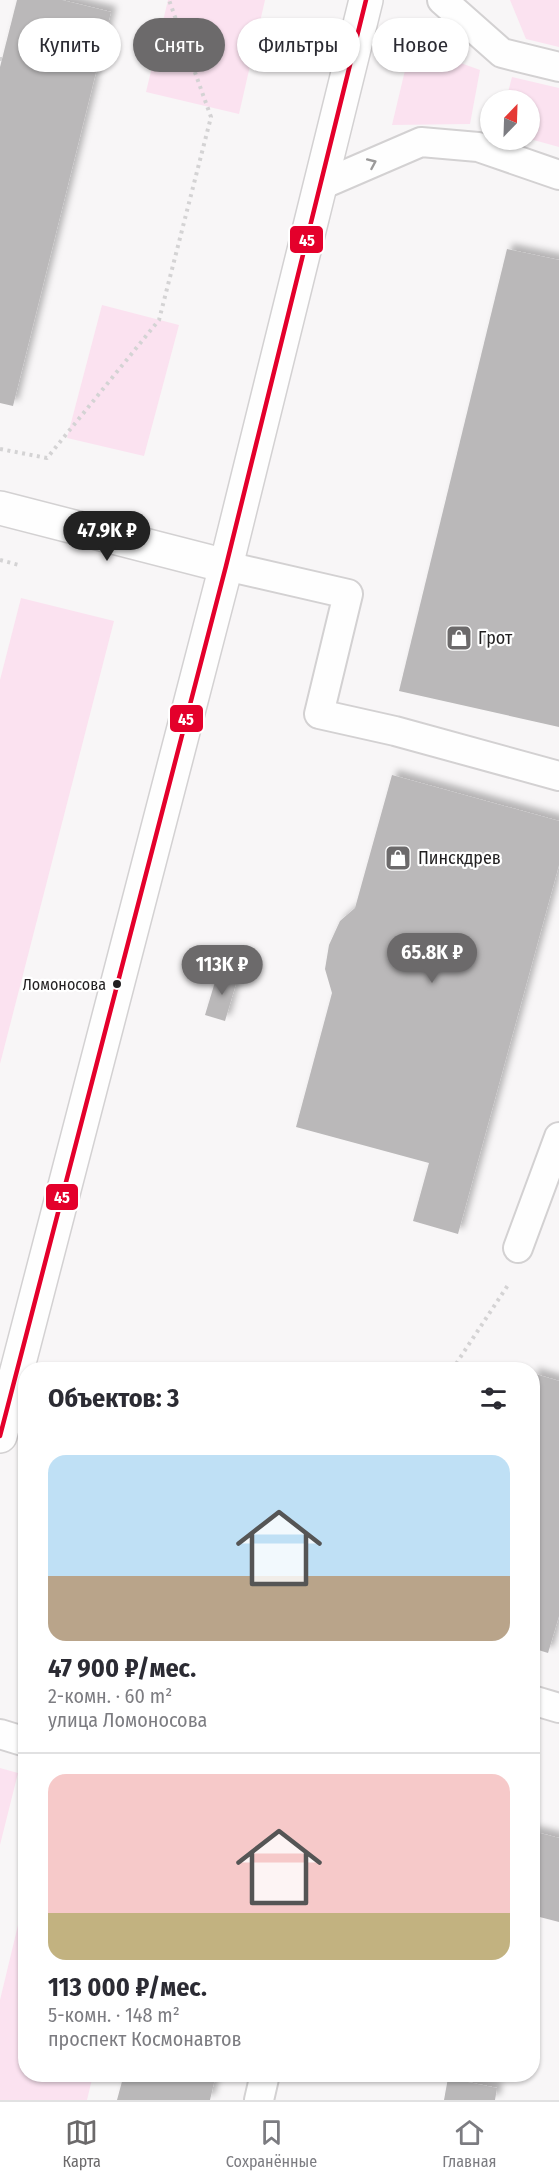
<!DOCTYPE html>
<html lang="ru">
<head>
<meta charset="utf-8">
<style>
  body { margin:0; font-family:"Fira Sans Condensed",sans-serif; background:#f2f2f3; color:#2b2b33; height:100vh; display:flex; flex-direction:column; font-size:22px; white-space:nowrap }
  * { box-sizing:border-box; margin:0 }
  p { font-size:20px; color:#7c7c81 }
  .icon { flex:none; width:33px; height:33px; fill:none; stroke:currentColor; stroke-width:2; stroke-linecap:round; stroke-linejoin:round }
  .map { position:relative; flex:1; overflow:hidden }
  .panel { position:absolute; left:18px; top:1362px; width:522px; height:720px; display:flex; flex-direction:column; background:#fff; border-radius:24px; box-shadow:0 2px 4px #0004 }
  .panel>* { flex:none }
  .hud { position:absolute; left:18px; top:18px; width:524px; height:54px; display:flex; gap:12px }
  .needle { width:39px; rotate:23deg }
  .tools { position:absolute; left:480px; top:90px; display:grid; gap:12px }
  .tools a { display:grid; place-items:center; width:60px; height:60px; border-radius:50%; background:#fff; box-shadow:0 2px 4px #0004; font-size:30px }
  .price { position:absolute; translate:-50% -51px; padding:0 14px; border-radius:21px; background:#6c6a6b; color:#fff; font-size:20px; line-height:39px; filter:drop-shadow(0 2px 3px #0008) }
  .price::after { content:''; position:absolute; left:50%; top:36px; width:18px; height:14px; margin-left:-9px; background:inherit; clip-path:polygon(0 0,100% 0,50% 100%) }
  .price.active { background:#222; color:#fff }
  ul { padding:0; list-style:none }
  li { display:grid; align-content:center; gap:12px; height:318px; padding:0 30px }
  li+li { border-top:2px solid #e1e1e2 }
  li span { display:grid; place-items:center; height:186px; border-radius:18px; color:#555 }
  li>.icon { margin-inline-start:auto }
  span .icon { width:108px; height:108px; fill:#fffc; stroke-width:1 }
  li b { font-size:26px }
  h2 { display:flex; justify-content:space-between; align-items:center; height:72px; padding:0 30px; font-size:26px }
  .tag { padding:0 21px; border-radius:27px; background:#fff; box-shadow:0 2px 4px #0004; font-size:21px; line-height:54px }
  .tag.active { background:#6c6a6b; color:#fff }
  .tabs { display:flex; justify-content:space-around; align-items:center; height:84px; border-top:2px solid #e1e1e2; background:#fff; font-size:16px; color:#7c7c81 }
  .tabs a { display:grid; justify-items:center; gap:3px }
  .tabs .active { color:#6c6a6b }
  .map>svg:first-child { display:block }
  .green { fill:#fbe2f0 }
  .building { fill:#bab8b9; filter:url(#shadow) }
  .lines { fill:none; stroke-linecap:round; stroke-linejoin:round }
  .lane-casing { stroke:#d3d1d2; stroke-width:32 }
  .street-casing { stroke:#d3d1d2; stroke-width:36 }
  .primary-casing { stroke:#d3d1d2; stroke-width:36 }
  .path { stroke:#d4d3d4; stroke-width:4; stroke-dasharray:3 4.5; stroke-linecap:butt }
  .lane { stroke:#fefefe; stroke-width:28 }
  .street { stroke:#fefefe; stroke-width:33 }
  .primary { stroke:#fefefe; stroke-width:33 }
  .bus-1-casing { stroke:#fff; stroke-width:9 }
  .bus-1 { stroke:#e4002b; stroke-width:4.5 }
  .oneway { stroke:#9b9a9a }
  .bus-dot { fill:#211f20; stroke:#fff; stroke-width:2 }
  .labels { text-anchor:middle; stroke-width:4.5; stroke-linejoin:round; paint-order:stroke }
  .bus-label { font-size:16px; fill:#211f20; stroke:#fff; text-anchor:end }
  .poi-label { font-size:18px; fill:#211f20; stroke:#fff; text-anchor:start }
  .line-badge { stroke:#fff; stroke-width:2 }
  .badge-label { font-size:16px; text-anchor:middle; font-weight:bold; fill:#fff }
</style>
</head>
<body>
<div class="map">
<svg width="559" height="2100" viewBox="0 0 559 2100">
  <defs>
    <filter id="shadow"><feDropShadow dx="5.5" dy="-5.5" stdDeviation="3" flood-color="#0004"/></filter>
  </defs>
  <rect width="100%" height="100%" fill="#f8f6f7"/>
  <g class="green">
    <path d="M 168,0 L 265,0 L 239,114 L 146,92 Z"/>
    <path d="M 510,0 L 559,0 L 559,47 L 526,39 Z"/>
    <path d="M 411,45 L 480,70 L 470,124 L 392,125 Z"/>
    <path d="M 512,77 L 559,88 L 559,147 L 530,139 L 530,100 L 506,100 Z"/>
    <path d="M 102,305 L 179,325 L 144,456 L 67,438 Z"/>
    <path d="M 21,598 L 114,621 L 0,1064 L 0,680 Z"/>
    <path d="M 0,1768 L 18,1773 L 0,1845 Z"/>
    <path d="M 25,1896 L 26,2074 L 93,2075 L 87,2100 L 0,2100 L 0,2000 Z"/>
  </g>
  <g class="building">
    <path d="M 17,0 L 62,0 L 111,12 L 13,406 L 0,403 L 0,67 Z"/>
    <path d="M 507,249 L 559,260 L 559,727 L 399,691 Z"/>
    <path d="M 392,775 L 559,821 L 559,865 L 458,1234 L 413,1221 L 429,1163 L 296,1127 L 332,993 L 325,969 L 329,945 L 340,921 L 355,908 Z"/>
    <path d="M 218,972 L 238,977 L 225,1021 L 205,1015 Z"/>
    <path d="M 532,1373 L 559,1381 L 559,1616 L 548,1653 L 532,1648 Z"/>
    <path d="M 532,1831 L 559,1838 L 559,1922 L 532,1915 Z"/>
    <path d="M 124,2074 L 216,2074 L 210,2100 L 117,2100 Z"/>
    <path d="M 448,2078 L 497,2088 L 495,2100 L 444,2100 Z"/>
  </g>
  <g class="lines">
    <g class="lane-casing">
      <g id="lane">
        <path d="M 442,0 L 502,53 L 559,67"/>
        <path d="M 319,186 L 421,142 L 478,147 L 559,175"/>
        <path d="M 226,566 L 348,594 L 319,714 L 395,731 L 559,776"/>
        <path d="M 518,1248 L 559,1137"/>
        <path d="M 532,1700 L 559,1708"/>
        <path d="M 0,1734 L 26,1742"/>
        <path d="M 259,2100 L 265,2074"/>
      </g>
    </g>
    <g class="street-casing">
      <path id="street" d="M 0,508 L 226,566"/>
    </g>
    <g class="primary-casing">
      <path id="primary" d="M 0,1436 L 226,566 L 366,0"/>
    </g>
    <g class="path">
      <path d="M 0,59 L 2,59"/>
      <path d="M 0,449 L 47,458 L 159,320 L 211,117 L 169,0"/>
      <path d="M 0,560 L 19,565"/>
      <path d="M 452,1370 L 508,1285"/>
    </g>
    <use href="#lane" class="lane"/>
    <use href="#street" class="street"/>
    <use href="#primary" class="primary"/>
    <g class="bus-1-casing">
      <path id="bus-1" d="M 0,1436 L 226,566 L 366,0"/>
    </g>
    <use href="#bus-1" class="bus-1"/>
  </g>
  <defs><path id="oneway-chevron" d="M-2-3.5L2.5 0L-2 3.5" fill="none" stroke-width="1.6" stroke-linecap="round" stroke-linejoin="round" transform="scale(1.5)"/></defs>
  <use class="oneway" href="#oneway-chevron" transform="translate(372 163) rotate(-24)"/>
  <defs>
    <g id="shop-square" transform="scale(1.35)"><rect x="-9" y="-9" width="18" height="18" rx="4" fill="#6c6a6b" stroke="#fff"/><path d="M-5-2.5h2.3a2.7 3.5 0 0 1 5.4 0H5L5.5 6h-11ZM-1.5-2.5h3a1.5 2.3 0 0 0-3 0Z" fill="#fff"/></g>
  </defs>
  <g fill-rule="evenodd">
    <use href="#shop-square" x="459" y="638"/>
    <use href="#shop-square" x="398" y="858"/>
  </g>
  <circle class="bus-dot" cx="117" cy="984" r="5"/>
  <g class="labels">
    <g class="bus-label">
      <text x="106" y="990">Ломоносова</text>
    </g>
    <g class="poi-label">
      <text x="478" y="644">Грот</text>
      <text x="418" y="864">Пинскдрев</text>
    </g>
  </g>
  <g class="line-badge">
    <rect x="289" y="225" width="35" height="29" rx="6" fill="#e4002b"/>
    <rect x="169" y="704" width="35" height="29" rx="6" fill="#e4002b"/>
    <rect x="45" y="1183" width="34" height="28" rx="6" fill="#e4002b"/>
  </g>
  <g class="badge-label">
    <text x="307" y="246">45</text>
    <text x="186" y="725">45</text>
    <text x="62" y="1203">45</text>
  </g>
</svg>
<div class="tools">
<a><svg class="needle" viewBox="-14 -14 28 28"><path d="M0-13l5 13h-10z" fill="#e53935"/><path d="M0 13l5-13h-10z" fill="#7c7c81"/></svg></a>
</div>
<b class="price active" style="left:107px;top:562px">47.9K ₽</b>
<b class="price" style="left:432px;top:984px">65.8K ₽</b>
<b class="price" style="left:222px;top:996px">113K ₽</b>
<div class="hud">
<a class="tag">Купить</a>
<a class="tag active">Снять</a>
<a class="tag">Фильтры</a>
<a class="tag">Новое</a>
</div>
<section class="panel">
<h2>Объектов: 3<svg class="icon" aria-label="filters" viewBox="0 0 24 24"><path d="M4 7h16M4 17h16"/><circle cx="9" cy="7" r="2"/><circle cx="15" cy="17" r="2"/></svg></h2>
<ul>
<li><span style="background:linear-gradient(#bfe0f5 65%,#b9a48a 0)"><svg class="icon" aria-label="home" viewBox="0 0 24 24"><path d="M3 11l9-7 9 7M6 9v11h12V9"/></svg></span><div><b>47 900 ₽/мес.</b><p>2-комн. · 60 m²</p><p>улица Ломоносова</p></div></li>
<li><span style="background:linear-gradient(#f6c9c9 75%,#c2b280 0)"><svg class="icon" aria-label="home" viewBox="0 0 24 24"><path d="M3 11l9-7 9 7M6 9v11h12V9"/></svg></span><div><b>113 000 ₽/мес.</b><p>5-комн. · 148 m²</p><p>проспект Космонавтов</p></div></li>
</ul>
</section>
</div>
<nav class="tabs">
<a class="active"><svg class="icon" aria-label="map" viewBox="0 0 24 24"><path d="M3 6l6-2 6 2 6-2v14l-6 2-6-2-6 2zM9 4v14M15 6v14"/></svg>Карта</a>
<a><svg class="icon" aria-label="saved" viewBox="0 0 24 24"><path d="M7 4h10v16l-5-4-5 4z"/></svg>Сохранённые</a>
<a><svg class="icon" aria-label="home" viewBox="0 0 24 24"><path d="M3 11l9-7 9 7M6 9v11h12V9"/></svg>Главная</a>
</nav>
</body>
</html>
